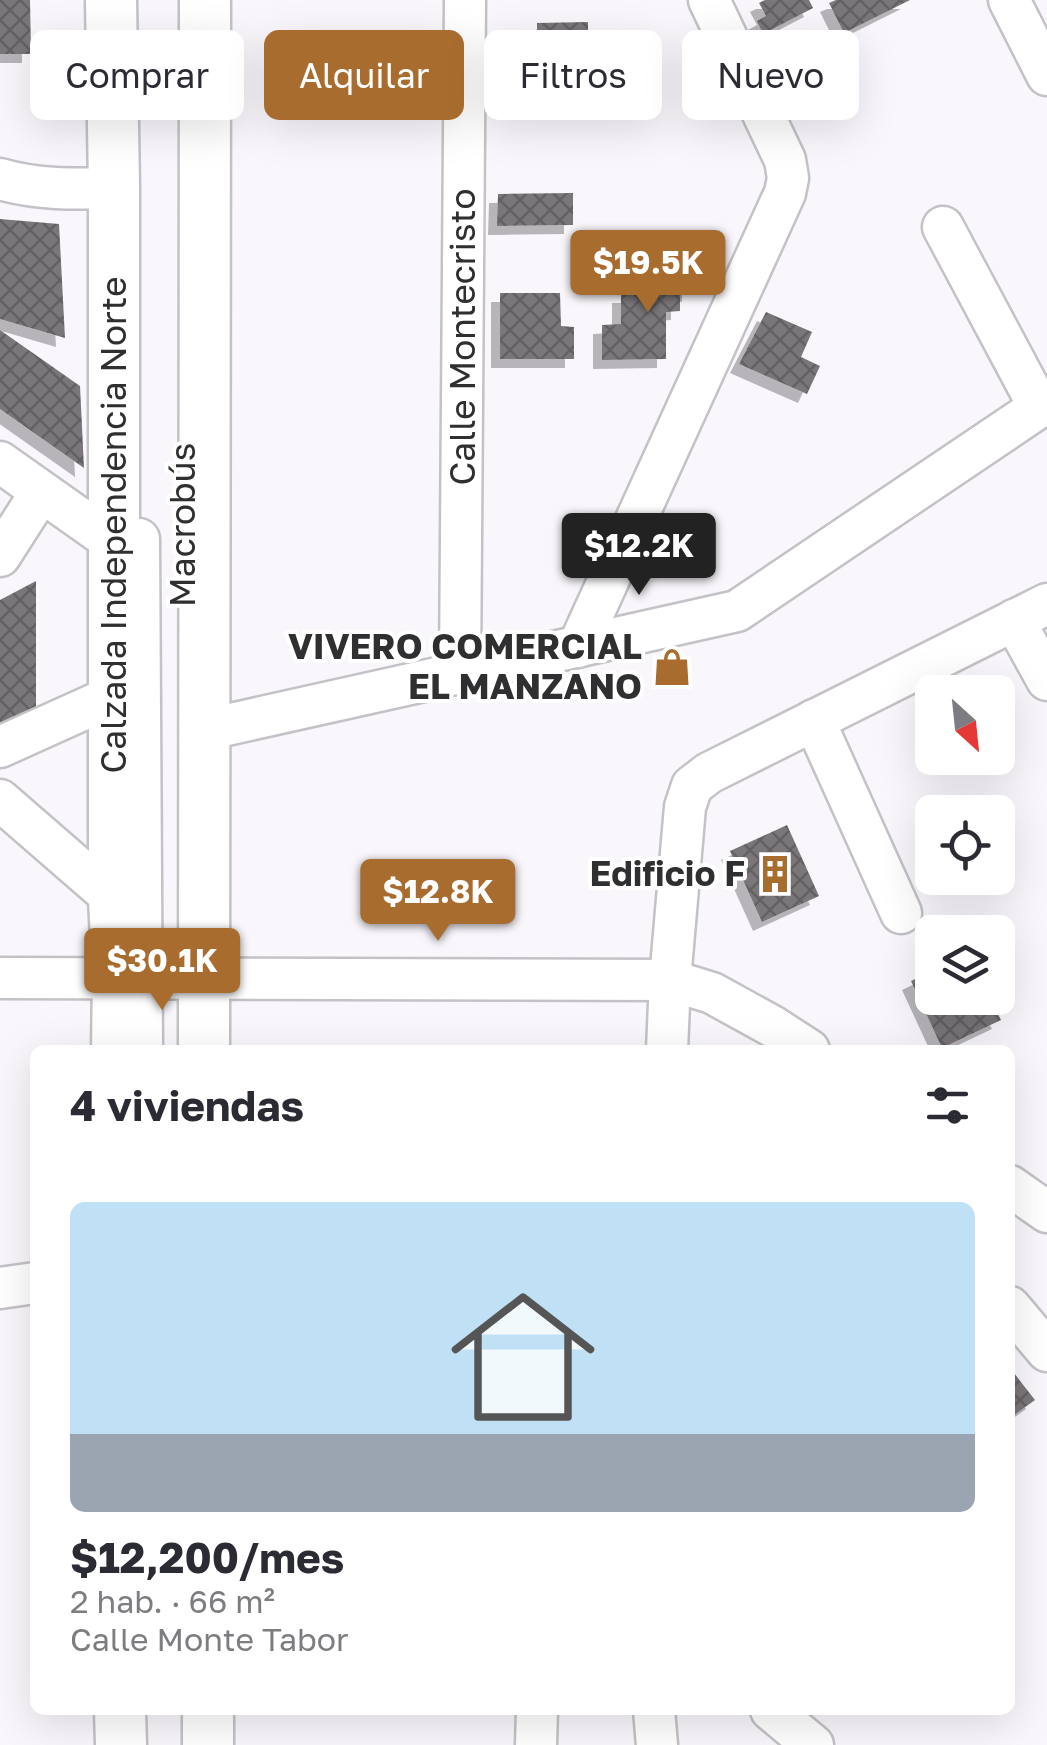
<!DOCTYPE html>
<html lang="es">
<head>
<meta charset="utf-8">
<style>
  body { margin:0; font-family:"Golos Text",sans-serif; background:#f2f2f3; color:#2b2b33; height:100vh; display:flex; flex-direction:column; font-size:38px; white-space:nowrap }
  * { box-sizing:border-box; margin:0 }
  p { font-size:32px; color:#7c7c81 }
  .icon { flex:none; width:55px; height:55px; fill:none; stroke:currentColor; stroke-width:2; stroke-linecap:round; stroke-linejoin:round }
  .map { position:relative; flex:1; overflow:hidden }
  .side { position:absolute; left:30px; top:1045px; width:985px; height:670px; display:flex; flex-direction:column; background:#fff; border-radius:15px; box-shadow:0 10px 40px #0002 }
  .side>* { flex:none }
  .hud { position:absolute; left:30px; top:30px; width:988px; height:90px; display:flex; gap:20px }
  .needle { width:65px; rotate:153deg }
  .fabs { position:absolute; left:915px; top:675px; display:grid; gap:20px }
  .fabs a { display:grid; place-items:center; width:100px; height:100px; border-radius:15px; background:#fff; box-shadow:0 10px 40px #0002; font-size:50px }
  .price { position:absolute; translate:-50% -85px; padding:0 22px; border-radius:10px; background:#a86d2e; color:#fff; font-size:32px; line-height:65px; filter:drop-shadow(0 2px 5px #0008) }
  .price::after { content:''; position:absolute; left:50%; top:60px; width:30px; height:22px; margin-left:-15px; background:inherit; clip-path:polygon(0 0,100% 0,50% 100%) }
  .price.active { background:#222; color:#fff }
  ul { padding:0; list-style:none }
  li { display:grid; align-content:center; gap:20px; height:530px; padding:0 40px }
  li+li { border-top:2px solid #e1e1e2 }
  li span { display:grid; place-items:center; height:310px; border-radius:15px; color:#555 }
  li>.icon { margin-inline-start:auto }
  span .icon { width:180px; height:180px; fill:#fffc; stroke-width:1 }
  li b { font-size:42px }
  h2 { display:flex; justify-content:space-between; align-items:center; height:120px; padding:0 40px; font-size:42px }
  .tag { padding:0 35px; border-radius:15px; background:#fff; box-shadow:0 10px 40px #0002; font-size:35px; line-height:90px }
  .tag.active { background:#a86d2e; color:#fff }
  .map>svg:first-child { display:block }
  .building { fill:url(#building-cross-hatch); filter:url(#shadow) }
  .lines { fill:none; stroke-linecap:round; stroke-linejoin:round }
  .minor-casing { stroke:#c4c2c6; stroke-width:45 }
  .major-casing { stroke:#c4c2c6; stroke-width:55 }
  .minor { stroke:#fff; stroke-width:40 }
  .major { stroke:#fff; stroke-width:50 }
  .labels { text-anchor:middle; stroke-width:8; stroke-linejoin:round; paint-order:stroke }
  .street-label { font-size:35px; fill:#2f2e30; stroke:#fff }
  .poi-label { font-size:35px; font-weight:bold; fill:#2f2e30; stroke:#fff; text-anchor:end }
</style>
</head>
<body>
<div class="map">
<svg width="1047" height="1745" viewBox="0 0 1047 1745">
  <defs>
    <pattern id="building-cross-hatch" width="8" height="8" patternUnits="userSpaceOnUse" patternTransform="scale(2.5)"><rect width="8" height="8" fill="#7a7679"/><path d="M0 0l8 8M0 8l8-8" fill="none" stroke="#646164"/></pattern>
    <filter id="shadow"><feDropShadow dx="-9" dy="9" stdDeviation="0" flood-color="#0004"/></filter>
  </defs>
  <rect width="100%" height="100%" fill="#faf7fc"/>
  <g class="building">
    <path d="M 0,0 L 30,0 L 31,54 L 0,54 Z"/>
    <path d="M 765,0 L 809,0 L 813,8 L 763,34 L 757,21 L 766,16 L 759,3 Z"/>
    <path d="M 836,0 L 910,0 L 844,33 L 829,3 Z"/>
    <path d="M 588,22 L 588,56 L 537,57 L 537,23 Z"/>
    <path d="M 573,193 L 573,225 L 497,226 L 498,194 Z"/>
    <path d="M 0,219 L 59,224 L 65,338 L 0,319 Z"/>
    <path d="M 651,260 L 691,260 L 691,293 L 680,292 L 680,311 L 666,312 L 666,359 L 602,360 L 602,325 L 621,324 L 621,294 L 651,294 Z"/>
    <path d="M 500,293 L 560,293 L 561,326 L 574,327 L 574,359 L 500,359 Z"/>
    <path d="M 766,312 L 812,332 L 801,357 L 820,366 L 807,394 L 739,364 Z"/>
    <path d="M 0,330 L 80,386 L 84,468 L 0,409 Z"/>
    <path d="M 36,581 L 36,722 L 0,742 L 0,600 Z"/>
    <path d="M 787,825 L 819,896 L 762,922 L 730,851 Z"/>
    <path d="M 932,971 L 932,998 L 990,998 L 1001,1020 L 942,1048 L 911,981 Z"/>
    <path d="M 1010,1368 L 1035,1400 L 1010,1418 Z"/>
  </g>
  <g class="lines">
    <g class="minor-casing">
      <g id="minor">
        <path d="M 1009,0 L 1047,75"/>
        <path d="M 0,179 C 38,190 74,189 114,188"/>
        <path d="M 943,227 L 1039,407"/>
        <path d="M 0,462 L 113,542"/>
        <path d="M 139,539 L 142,1050"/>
        <path d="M 0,556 L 41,492"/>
        <path d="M 1014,620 L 1047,680"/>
        <path d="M 578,647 L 785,193 L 788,178 L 785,160 L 709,0"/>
        <path d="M 460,673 L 465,0"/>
        <path d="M 814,720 L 901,913"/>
        <path d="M 204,730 L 737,611 L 1047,402"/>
        <path d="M 0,747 L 113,696"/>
        <path d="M 0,800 L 114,899"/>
        <path d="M 0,978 L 670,980 L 712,993 L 772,1026 L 809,1050"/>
        <path d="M 667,1050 L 670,980 L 685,807 L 692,786 L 709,773 L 1047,604"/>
        <path d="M 1010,1186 L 1047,1212"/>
        <path d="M 0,1288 L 35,1283"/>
        <path d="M 1010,1307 L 1047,1351"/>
        <path d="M 654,1710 L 657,1745"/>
        <path d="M 771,1710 L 813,1745"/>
        <path d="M 536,1745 L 537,1710"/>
      </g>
    </g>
    <g class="major-casing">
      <g id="major">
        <path d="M 111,0 L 114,188 L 114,899 L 118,978 L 117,1050"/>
        <path d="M 204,1050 L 205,0"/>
        <path d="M 120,1710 L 121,1745"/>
        <path d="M 208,1710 L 208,1745"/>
      </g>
    </g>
    <use href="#minor" class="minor"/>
    <use href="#major" class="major"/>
  </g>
  <defs>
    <g id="shop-bare" transform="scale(3)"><path d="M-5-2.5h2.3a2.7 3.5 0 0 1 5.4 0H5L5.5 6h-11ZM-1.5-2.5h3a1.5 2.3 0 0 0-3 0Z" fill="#a86d2e" stroke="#fff" stroke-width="2.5" paint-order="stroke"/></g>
    <g id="building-bare" transform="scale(3)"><path d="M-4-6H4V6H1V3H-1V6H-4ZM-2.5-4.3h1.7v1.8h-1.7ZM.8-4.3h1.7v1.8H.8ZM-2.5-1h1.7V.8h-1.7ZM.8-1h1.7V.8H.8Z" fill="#a86d2e" stroke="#fff" stroke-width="2.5" paint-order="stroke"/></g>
  </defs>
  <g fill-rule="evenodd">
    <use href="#shop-bare" x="672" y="667"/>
    <use href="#building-bare" x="775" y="874"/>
  </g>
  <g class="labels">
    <g class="street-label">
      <text transform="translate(463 337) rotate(-90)" y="12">Calle Montecristo</text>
      <text transform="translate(114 525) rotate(-90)" y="12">Calzada Independencia Norte</text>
      <text transform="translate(183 525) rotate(-90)" y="12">Macrobús</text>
    </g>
    <g class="poi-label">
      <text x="642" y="659">VIVERO COMERCIAL<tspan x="642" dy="40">EL MANZANO</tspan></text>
      <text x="745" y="886">Edificio F</text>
    </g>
  </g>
</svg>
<div class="fabs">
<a><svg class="needle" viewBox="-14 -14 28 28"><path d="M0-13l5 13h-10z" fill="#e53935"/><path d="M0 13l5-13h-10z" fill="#7c7c81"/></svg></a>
<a><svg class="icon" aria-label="locate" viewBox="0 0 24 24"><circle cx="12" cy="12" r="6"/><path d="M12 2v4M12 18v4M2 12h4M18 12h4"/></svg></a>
<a><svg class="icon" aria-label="layers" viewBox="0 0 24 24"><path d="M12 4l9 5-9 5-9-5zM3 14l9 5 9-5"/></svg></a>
</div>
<b class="price" style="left:648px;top:315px">$19.5K</b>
<b class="price active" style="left:639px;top:598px">$12.2K</b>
<b class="price" style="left:438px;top:944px">$12.8K</b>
<b class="price" style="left:162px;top:1013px">$30.1K</b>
<div class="hud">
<a class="tag">Comprar</a>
<a class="tag active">Alquilar</a>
<a class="tag">Filtros</a>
<a class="tag">Nuevo</a>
</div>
<section class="side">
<h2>4 viviendas<svg class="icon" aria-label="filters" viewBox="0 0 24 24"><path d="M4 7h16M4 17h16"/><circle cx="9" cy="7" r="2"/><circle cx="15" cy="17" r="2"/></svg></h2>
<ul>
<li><span style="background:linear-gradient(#bfe0f5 75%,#9aa5b1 0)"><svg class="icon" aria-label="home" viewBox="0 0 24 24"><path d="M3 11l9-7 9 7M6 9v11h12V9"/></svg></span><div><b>$12,200/mes</b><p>2 hab. · 66 m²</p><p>Calle Monte Tabor</p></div></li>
</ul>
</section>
</div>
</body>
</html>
